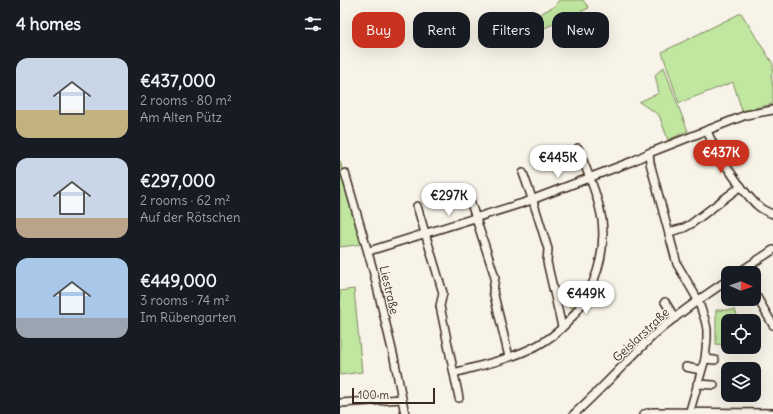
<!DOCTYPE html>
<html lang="en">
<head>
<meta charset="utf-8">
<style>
  body { margin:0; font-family:Delius,sans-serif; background:#20242c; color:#f1f3f6; height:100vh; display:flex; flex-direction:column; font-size:15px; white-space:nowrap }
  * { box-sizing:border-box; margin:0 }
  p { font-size:13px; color:#9ea1a6 }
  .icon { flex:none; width:22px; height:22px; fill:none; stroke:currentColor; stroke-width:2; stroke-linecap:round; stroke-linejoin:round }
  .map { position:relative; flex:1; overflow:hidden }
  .side { display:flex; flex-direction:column; background:#171b24; width:340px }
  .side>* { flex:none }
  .top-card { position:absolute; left:12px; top:12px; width:361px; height:36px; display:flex; gap:8px }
  .needle { width:26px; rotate:92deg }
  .tools { position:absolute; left:381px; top:266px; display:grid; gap:8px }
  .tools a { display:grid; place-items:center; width:40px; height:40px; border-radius:8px; background:#171b24; box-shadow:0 4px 16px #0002; font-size:20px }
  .scale { position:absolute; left:12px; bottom:10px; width:83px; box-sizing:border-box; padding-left:4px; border:2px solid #3b2a1e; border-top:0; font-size:11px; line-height:14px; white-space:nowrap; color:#3b2a1e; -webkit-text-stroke:3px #f7f3e8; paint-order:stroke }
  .price { position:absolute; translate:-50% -34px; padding:0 9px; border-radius:14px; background:#fff; color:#222; font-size:13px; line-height:26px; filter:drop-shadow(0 1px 2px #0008) }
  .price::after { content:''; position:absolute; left:50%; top:24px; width:12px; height:9px; margin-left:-6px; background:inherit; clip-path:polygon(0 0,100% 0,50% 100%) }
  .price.on { background:#c8321e; color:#fff }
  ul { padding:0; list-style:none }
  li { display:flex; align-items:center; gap:12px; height:100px; padding:0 16px }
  li span { display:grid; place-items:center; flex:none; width:112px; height:80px; border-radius:12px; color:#555 }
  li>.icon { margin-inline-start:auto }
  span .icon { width:48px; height:48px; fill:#fffc; stroke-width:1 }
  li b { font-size:17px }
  h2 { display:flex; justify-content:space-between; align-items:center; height:48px; padding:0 16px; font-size:17px }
  .chip { padding:0 14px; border-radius:12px; background:#171b24; box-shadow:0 4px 16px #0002; font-size:14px; line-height:36px }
  .chip.on { background:#c8321e; color:#fff }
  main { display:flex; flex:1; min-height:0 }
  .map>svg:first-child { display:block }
  .green { fill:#c0e6a0; stroke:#7e885f }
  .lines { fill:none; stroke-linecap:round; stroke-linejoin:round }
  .minor-casing { stroke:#3b2a1e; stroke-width:10 }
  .minor { stroke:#f7f3e8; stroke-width:7 }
  .labels { text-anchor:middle; stroke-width:3; stroke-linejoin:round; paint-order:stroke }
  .street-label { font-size:12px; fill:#3b2a1e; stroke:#f7f3e8 }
</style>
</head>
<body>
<main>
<section class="side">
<h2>4 homes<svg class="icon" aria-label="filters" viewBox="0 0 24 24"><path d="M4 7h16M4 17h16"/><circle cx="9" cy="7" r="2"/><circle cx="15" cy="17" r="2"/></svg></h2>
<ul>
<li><span style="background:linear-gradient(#c9d6e8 65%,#c2b280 0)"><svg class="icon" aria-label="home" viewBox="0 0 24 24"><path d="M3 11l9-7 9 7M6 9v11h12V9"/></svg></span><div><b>€437,000</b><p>2 rooms · 80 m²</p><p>Am Alten Pütz</p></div></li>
<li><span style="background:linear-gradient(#c9d6e8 75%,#b9a48a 0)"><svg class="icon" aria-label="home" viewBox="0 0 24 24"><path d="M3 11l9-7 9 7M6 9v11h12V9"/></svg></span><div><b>€297,000</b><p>2 rooms · 62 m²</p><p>Auf der Rötschen</p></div></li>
<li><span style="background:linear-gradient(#a9c7e8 75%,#9aa5b1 0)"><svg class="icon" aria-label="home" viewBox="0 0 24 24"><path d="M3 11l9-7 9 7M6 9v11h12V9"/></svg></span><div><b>€449,000</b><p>3 rooms · 74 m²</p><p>Im Rübengarten</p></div></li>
</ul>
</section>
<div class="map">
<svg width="433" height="414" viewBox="0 0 433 414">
  <rect width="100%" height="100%" fill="#f7f3e8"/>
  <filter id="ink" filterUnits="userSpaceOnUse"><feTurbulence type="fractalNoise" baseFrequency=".025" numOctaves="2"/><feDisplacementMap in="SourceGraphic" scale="8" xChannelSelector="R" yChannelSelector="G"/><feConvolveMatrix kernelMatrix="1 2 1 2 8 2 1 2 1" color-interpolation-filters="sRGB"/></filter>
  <g filter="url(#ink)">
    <g class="green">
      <path d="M 219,0 L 243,0 L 249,8 L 162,47 L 157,37 L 215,6 Z"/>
      <path d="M 401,13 L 433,64 L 433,73 L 431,74 L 433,88 L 433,104 L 402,111 L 393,82 L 339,103 L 322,52 Z"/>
      <path d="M 324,67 L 337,103 L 348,131 L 328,140 L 319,115 L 299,102 L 319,93 L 315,75 Z"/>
      <path d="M 0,161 L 23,244 L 0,247 Z"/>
      <path d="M 239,286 L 246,289 L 233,310 L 227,302 L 227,295 Z"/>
      <path d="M 14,289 L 22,372 L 0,375 L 0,291 Z"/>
      <path d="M 376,310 L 395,310 L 399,321 L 388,321 L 388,345 L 376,344 Z"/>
    </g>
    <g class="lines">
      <g class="minor-casing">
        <g id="minor">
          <path d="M 367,130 C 373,149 402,191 417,205 C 422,210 427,212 433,214"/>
          <path d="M 309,153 L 310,163 L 337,264 L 358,300 L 365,320 L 367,329 L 367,339 L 365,359 L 349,414"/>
          <path d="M 5,173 L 33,270 L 54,358 L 65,414"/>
          <path d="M 183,173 L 194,204 L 208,249 L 207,262 L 222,327"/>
          <path d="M 127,191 L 155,277 L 153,291 L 169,357"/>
          <path d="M 77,206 L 103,293 L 100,306 L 119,398"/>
          <path d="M 329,232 L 344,228 L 351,224 L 401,186"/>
          <path d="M 29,251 L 186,202 L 293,161 L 309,153 L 406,115 L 433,110"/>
          <path d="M 398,273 L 433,250"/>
          <path d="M 414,292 L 433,325"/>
          <path d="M 325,302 L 335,318"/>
          <path d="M 365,359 L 375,360"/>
          <path d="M 346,367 L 361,370"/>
          <path d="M 114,373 C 142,365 172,359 198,345 C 241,322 268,269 262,220 C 258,195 247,171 238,148"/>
          <path d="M 357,384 L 374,385"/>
          <path d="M 0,403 L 62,399"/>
          <path d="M 234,414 C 263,388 288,359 317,332 C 339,313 364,296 388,280"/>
          <path d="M 304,414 L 312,412 L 433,413"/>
        </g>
      </g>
      <use href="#minor" class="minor"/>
    </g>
  </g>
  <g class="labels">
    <g class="street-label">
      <text transform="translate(49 290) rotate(77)" y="4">Liestraße</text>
      <text transform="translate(301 335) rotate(-43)" y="4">Geislarstraße</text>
    </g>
  </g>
</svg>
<div class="tools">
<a><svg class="needle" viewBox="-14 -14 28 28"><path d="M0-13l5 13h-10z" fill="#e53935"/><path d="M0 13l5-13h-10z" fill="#9ea1a6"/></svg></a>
<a><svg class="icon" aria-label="locate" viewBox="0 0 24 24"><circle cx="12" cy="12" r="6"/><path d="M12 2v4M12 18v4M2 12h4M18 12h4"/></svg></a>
<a><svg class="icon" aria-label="layers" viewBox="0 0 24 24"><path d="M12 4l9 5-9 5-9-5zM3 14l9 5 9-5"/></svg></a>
</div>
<div class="scale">100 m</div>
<b class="price on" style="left:381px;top:174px">€437K</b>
<b class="price" style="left:218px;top:179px">€445K</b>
<b class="price" style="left:109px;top:217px">€297K</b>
<b class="price" style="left:246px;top:315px">€449K</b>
<div class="top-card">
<a class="chip on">Buy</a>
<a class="chip">Rent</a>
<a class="chip">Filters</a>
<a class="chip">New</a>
</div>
</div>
</main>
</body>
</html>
